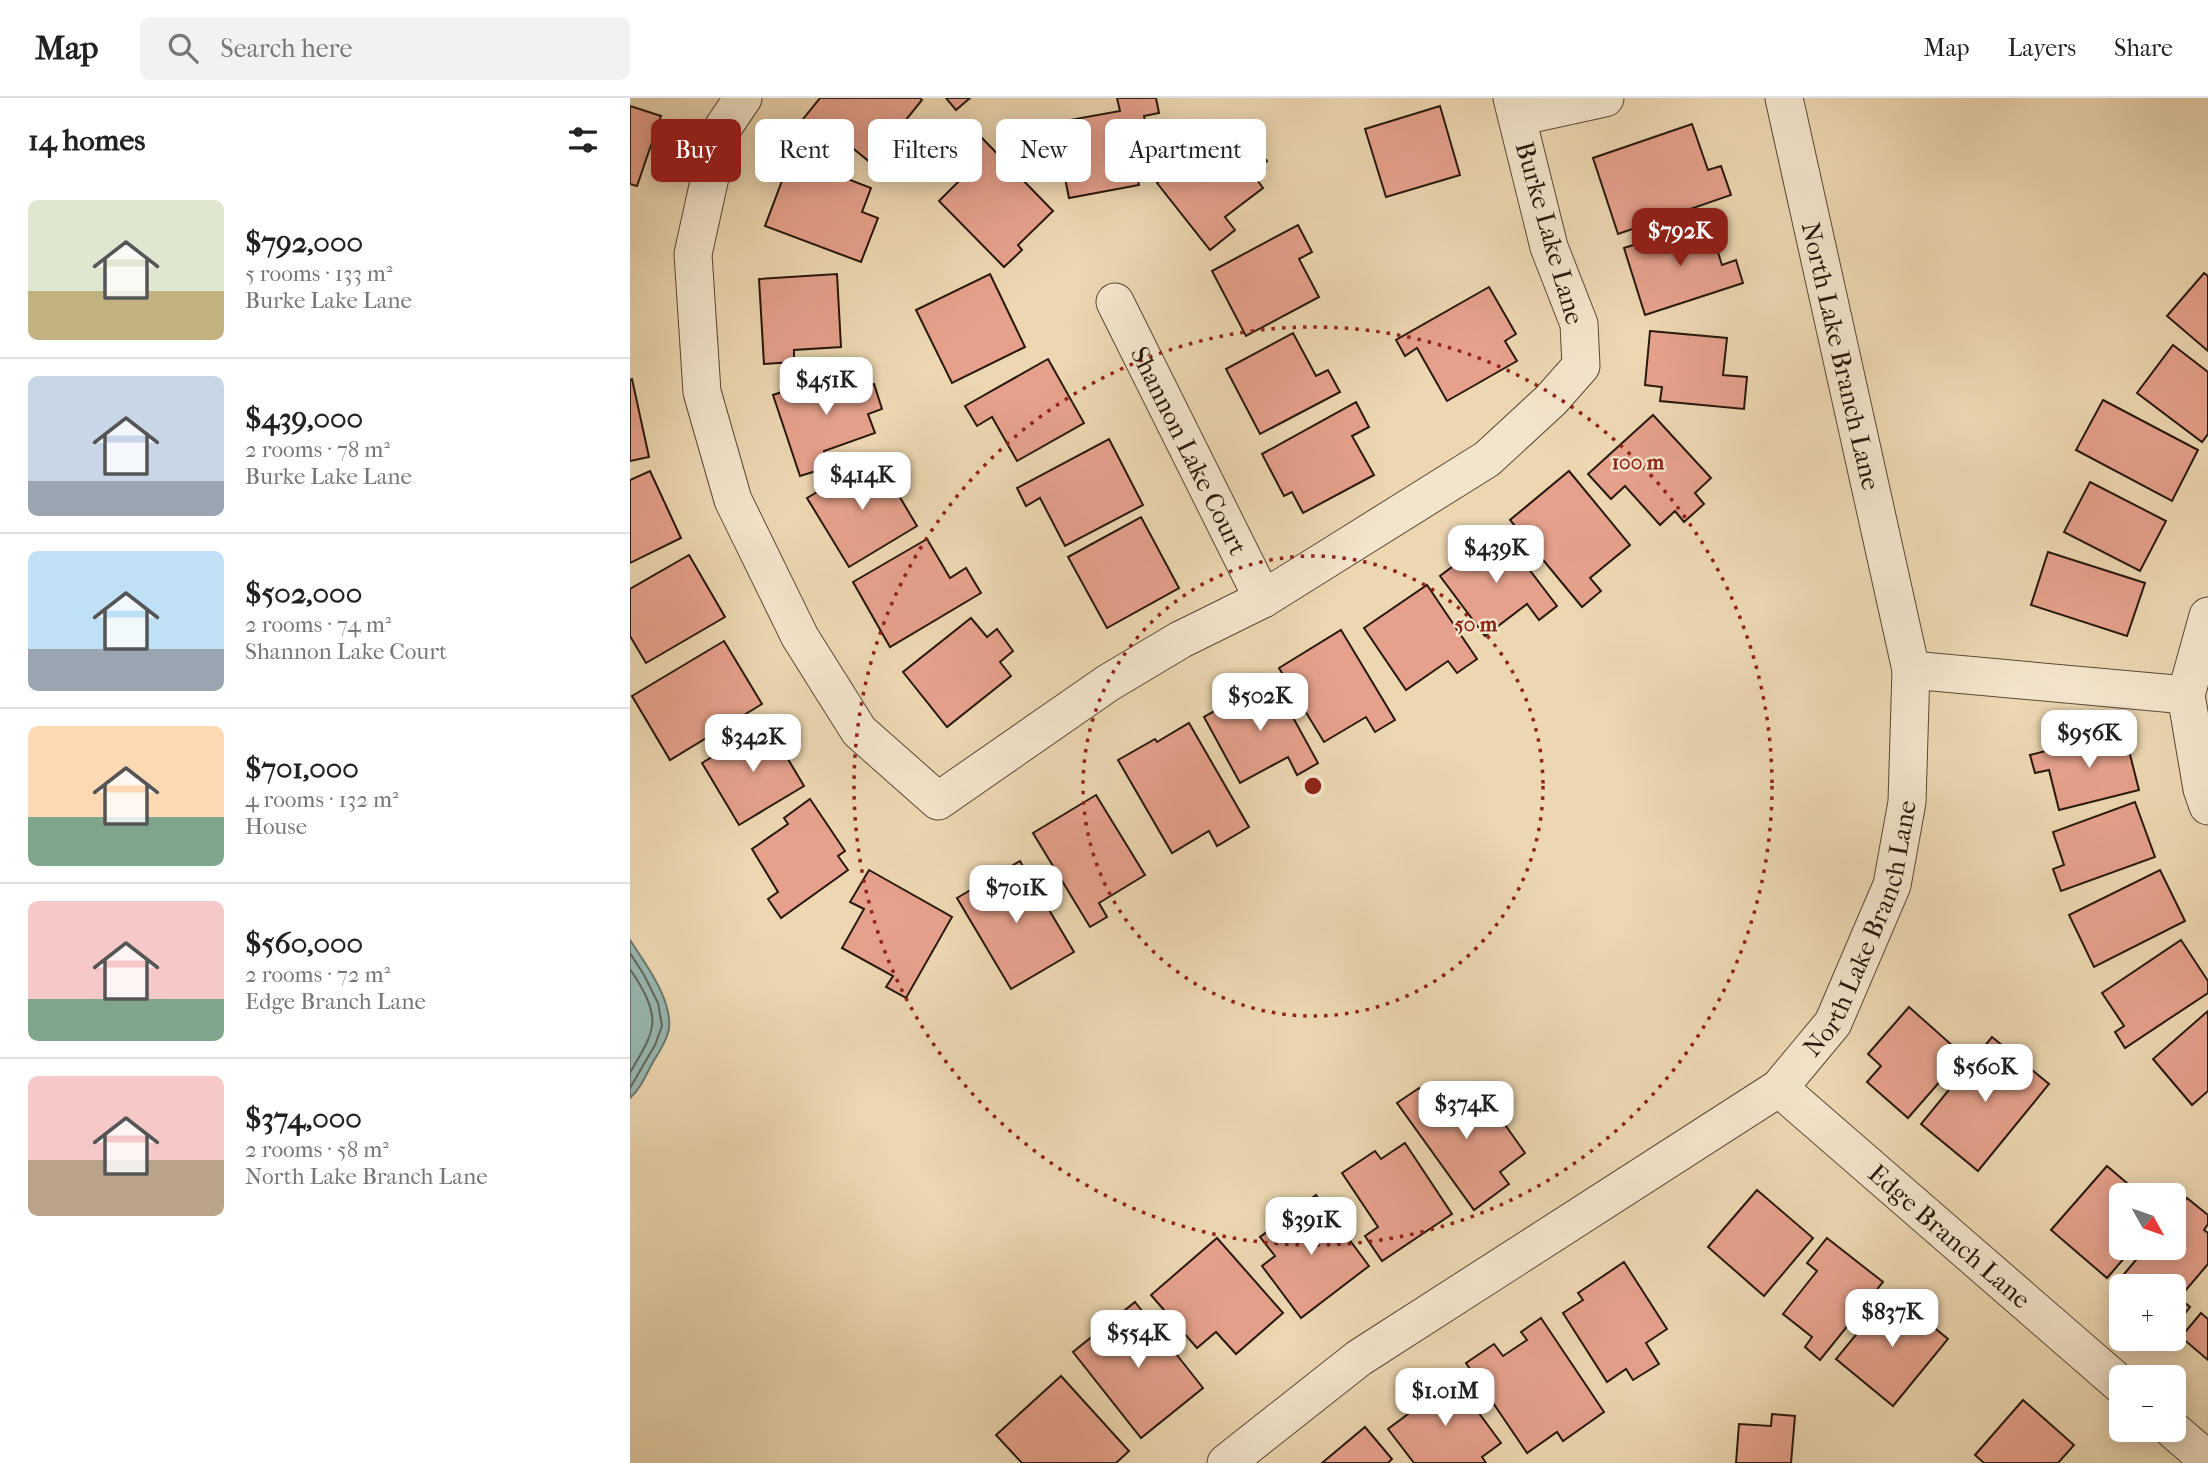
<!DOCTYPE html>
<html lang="en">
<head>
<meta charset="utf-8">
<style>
  body { margin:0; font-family:"IM FELL French Canon",serif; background:#f2f2f2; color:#222; height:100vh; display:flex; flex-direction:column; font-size:26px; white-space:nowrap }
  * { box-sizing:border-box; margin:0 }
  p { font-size:23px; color:#767676 }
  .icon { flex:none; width:38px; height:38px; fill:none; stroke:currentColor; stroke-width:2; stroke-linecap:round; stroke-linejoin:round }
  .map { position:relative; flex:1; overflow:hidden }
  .panel { display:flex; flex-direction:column; background:#fff; width:630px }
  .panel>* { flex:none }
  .hud { position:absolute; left:21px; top:21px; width:665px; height:63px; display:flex; gap:14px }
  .needle { width:46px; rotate:130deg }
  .fabs { position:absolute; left:1479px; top:1085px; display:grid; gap:14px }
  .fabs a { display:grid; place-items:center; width:77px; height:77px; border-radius:10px; background:#fff; box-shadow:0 4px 18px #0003; font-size:35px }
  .price { position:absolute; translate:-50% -60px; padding:0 16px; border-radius:14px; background:#fff; color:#222; font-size:23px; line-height:46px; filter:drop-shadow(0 2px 4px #0008) }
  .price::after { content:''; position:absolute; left:50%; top:42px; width:21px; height:16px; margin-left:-10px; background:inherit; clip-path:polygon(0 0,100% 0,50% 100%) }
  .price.selected { background:#8f2418; color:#fff }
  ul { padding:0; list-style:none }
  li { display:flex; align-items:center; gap:21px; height:175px; padding:0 28px }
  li+li { border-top:2px solid #e0e0e0 }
  li span { display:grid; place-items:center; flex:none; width:196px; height:140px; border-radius:10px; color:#555 }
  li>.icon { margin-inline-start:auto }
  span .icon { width:84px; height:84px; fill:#fffc; stroke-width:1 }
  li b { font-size:30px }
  h2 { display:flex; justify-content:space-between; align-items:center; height:84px; padding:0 28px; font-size:30px }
  .tag { padding:0 24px; border-radius:10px; background:#fff; box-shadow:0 4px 18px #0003; font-size:24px; line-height:63px }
  .tag.selected { background:#8f2418; color:#fff }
  header { display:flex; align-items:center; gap:42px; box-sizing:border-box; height:98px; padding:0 35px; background:#fff; border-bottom:2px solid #e0e0e0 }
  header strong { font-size:33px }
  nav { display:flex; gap:38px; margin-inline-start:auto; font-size:24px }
  .search { width:490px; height:63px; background:#f2f2f2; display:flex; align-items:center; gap:18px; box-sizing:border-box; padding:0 24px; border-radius:10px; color:#767676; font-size:26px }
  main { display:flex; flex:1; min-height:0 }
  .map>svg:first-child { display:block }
  .water { fill:#99b8b1; stroke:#6c786f; stroke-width:2 }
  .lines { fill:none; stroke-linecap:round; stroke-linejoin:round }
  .shore { stroke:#60685e; stroke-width:2 }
  .building { fill:#e6a18c; stroke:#28180c; stroke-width:2 }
  .minor-casing { stroke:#594835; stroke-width:39 }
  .minor { stroke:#f3e5cc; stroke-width:37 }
  .ring { fill:none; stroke:#8f2418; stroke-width:3.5; stroke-dasharray:3.5 7 }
  .labels { text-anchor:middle; stroke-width:5; stroke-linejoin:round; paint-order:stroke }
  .street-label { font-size:26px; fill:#28180c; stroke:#f3e5cc }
  .centre { fill:#8f2418; stroke:#f3e5cc; stroke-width:3.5 }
  .ring-label { font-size:21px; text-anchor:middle; font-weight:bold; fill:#8f2418; stroke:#f3e5cc; stroke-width:5; stroke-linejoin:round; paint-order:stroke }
</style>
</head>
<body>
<header>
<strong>Map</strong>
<div class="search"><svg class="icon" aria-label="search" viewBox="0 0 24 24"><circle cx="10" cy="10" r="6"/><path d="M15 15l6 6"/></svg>Search here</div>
<nav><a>Map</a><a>Layers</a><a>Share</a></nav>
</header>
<main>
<section class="panel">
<h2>14 homes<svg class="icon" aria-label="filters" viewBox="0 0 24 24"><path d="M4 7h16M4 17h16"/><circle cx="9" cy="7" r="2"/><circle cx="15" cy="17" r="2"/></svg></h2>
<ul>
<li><span style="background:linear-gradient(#dfe7d0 65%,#c2b280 0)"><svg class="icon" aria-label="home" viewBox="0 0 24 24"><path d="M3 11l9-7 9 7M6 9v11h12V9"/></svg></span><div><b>$792,000</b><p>5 rooms · 133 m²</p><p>Burke Lake Lane</p></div></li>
<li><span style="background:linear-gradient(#c9d6e8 75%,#9aa5b1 0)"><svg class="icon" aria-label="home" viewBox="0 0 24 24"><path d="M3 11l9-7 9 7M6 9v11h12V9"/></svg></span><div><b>$439,000</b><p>2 rooms · 78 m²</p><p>Burke Lake Lane</p></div></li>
<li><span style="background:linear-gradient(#bfe0f5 70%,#9aa5b1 0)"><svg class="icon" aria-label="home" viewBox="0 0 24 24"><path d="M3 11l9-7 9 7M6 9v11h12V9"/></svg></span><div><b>$502,000</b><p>2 rooms · 74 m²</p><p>Shannon Lake Court</p></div></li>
<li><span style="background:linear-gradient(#ffd9b3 65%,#7fa58c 0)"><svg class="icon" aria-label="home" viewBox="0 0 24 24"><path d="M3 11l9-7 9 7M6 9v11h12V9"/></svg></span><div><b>$701,000</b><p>4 rooms · 132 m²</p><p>House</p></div></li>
<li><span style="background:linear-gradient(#f6c9c9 70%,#7fa58c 0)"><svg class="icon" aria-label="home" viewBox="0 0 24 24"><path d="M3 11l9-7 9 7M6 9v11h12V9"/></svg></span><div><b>$560,000</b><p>2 rooms · 72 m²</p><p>Edge Branch Lane</p></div></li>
<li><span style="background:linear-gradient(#f6c9c9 60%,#b9a48a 0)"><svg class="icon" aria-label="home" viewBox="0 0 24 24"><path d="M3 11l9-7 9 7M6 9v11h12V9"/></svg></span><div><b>$374,000</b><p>2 rooms · 58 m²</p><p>North Lake Branch Lane</p></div></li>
</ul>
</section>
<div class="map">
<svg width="1578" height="1365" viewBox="0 0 1578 1365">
  <rect width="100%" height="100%" fill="#ecd7b1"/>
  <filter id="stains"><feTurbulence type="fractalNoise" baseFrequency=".00286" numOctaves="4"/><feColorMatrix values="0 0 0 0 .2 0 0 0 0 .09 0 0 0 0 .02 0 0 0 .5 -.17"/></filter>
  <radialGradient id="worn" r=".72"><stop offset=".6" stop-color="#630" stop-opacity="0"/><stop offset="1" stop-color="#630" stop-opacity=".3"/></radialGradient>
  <path class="water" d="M 0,842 C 15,865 42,901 39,930 C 38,941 29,954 23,964 C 16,977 11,990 0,1000 Z"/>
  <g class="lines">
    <g class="shore">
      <path d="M 0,855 L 14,877 L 28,905 L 32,928 L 25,947 L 0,990"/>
      <path d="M 0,871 C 10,886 25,909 22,928 C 20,944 7,961 0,975"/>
    </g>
  </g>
  <g class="building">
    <path d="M 190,0 L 290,0 L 292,2 L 241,65 L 209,39 L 200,51 L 169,26 Z"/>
    <path d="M 316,0 L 340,0 L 326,12 Z"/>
    <path d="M 487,0 L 526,0 L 529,15 L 514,18 L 525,74 L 507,78 L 509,87 L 439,100 L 432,65 L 448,62 L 440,22 L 490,13 Z"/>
    <path d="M 0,8 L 31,18 L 7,88 L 0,86 Z"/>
    <path d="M 810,8 L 830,77 L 756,99 L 735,31 Z"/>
    <path d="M 1062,26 L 1078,72 L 1091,68 L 1101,97 L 988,136 L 963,60 Z"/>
    <path d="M 594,32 L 608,51 L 620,42 L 637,63 L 622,75 L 633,90 L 595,119 L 605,132 L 580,152 L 527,85 Z"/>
    <path d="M 352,40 L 423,113 L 388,147 L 392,152 L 374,169 L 309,103 L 348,64 L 338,54 Z"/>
    <path d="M 161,59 L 241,90 L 232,114 L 248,120 L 231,164 L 135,128 Z"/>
    <path d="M 1078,123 L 1092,167 L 1106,162 L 1113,185 L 1015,217 L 994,150 Z"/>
    <path d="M 668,127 L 682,154 L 669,161 L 689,199 L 616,238 L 582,173 Z"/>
    <path d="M 1574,175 L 1578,178 L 1578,253 L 1537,218 Z"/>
    <path d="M 207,176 L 211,249 L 164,252 L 164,264 L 134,266 L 129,181 Z"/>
    <path d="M 360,176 L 395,249 L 322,285 L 286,212 Z"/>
    <path d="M 859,189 L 886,236 L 875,243 L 887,263 L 817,303 L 787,250 L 775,258 L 766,242 Z"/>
    <path d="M 1020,233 L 1097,240 L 1093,277 L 1117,279 L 1114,311 L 1030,303 L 1032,289 L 1015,287 Z"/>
    <path d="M 663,235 L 686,278 L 698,272 L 710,294 L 630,336 L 596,271 Z"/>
    <path d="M 1543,247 L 1578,274 L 1578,336 L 1572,344 L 1507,295 Z"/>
    <path d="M 418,261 L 454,325 L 387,363 L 362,319 L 347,328 L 335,308 Z"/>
    <path d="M 223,270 L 230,290 L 244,286 L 252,311 L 238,316 L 245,335 L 194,353 L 199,369 L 170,378 L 143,297 Z"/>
    <path d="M 2,281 L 19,359 L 0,363 L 0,282 Z"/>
    <path d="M 1473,302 L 1568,352 L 1542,403 L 1446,352 Z"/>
    <path d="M 726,304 L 739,329 L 722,338 L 744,377 L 673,415 L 662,394 L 654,398 L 632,356 Z"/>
    <path d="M 1023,317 L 1081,380 L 1065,395 L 1074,406 L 1054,424 L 1045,413 L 1030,427 L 995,388 L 981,401 L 958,376 Z"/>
    <path d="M 479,341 L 513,407 L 435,448 L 410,400 L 396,408 L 387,390 Z"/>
    <path d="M 246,359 L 287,428 L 219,469 L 177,400 Z"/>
    <path d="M 20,373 L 51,440 L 0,465 L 0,382 Z"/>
    <path d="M 939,373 L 1000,447 L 960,480 L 971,493 L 952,509 L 880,422 Z"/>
    <path d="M 1460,384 L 1536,423 L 1510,473 L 1434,434 Z"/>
    <path d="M 511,419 L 549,490 L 477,530 L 438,459 Z"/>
    <path d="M 870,433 L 927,508 L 909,522 L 897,506 L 855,538 L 810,478 Z"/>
    <path d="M 297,441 L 320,480 L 336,470 L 351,495 L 260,549 L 223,484 Z"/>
    <path d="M 1418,454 L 1515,485 L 1497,538 L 1401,507 Z"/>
    <path d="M 59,457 L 95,519 L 16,565 L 0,538 L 0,491 Z"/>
    <path d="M 797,487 L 847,561 L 827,575 L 818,563 L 776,592 L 734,530 Z"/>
    <path d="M 341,520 L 357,539 L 367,531 L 383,553 L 370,564 L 381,578 L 317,629 L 273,574 Z"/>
    <path d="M 711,532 L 765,622 L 745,634 L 736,619 L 694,644 L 649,570 Z"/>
    <path d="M 94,543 L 132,606 L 40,662 L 2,598 Z"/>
    <path d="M 642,581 L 688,665 L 667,677 L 658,659 L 610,685 L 574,619 Z"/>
    <path d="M 559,625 L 619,729 L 587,748 L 579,733 L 542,755 L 488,662 L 525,641 L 527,644 Z"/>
    <path d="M 137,626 L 174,688 L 109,727 L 72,665 Z"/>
    <path d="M 1494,633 L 1509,692 L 1429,712 L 1419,672 L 1405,675 L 1400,657 Z"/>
    <path d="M 466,697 L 515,777 L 469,805 L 477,819 L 460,829 L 403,735 Z"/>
    <path d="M 180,701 L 215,753 L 208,758 L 218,772 L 151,820 L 138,801 L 148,794 L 122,751 L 158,726 L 154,720 Z"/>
    <path d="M 1505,704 L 1525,759 L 1431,793 L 1423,771 L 1434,767 L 1423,734 Z"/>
    <path d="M 390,763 L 444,854 L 381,891 L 327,800 Z"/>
    <path d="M 239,772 L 322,819 L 276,900 L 256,889 L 263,878 L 212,850 L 234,811 L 220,804 Z"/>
    <path d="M 1530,772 L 1555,823 L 1464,869 L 1439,817 Z"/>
    <path d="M 1551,842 L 1578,883 L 1578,895 L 1495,950 L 1485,934 L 1494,928 L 1472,895 Z"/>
    <path d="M 1279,909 L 1333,957 L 1278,1020 L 1237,984 L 1251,968 L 1238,956 Z"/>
    <path d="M 1578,913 L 1578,993 L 1562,1007 L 1523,961 Z"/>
    <path d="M 1362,939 L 1419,986 L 1348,1073 L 1291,1026 Z"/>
    <path d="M 845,984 L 895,1055 L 870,1074 L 879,1086 L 844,1112 L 767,1005 L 789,990 L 805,1012 Z"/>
    <path d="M 775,1045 L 822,1116 L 752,1163 L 735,1138 L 748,1129 L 712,1075 L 745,1053 L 751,1061 Z"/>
    <path d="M 1477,1068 L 1511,1097 L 1491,1097 L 1491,1150 L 1503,1150 L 1477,1180 L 1421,1132 Z"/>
    <path d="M 1127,1092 L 1183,1140 L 1134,1198 L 1078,1149 Z"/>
    <path d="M 686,1097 L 739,1168 L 671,1220 L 632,1168 L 645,1158 L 630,1139 Z"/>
    <path d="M 1557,1100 L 1578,1117 L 1578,1126 L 1574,1132 L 1578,1135 L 1578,1166 L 1549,1200 L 1560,1209 L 1544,1230 L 1544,1188 L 1491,1188 L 1491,1194 L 1484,1188 L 1516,1150 L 1544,1150 L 1544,1116 Z"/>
    <path d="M 587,1140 L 653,1215 L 606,1256 L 586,1234 L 567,1250 L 521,1197 Z"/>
    <path d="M 1197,1140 L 1253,1184 L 1190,1262 L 1175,1249 L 1182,1239 L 1153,1216 L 1187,1173 L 1177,1165 Z"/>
    <path d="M 994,1164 L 1037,1231 L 1016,1245 L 1029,1266 L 1003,1282 L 996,1271 L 977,1284 L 933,1215 L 953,1202 L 948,1195 Z"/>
    <path d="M 1261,1194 L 1318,1241 L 1263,1308 L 1206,1261 Z"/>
    <path d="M 505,1204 L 573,1290 L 511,1340 L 443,1254 Z"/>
    <path d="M 1571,1215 L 1578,1221 L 1578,1262 L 1551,1239 Z"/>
    <path d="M 911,1220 L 974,1314 L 933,1343 L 927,1334 L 897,1355 L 836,1265 L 864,1246 L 873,1258 L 897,1242 L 891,1234 Z"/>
    <path d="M 820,1276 L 871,1345 L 852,1359 L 856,1365 L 784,1365 L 758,1331 L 782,1313 L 778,1308 Z"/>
    <path d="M 431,1278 L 499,1353 L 486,1365 L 392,1365 L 366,1337 Z"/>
    <path d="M 1393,1302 L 1444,1347 L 1428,1365 L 1354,1365 L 1345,1357 Z"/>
    <path d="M 1142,1316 L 1165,1318 L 1161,1365 L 1106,1365 L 1109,1326 L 1141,1328 Z"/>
    <path d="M 735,1329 L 762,1361 L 758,1365 L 692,1365 Z"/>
  </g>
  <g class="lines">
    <g class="minor-casing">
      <g id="minor">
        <path d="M 113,0 L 90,34 L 63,156 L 72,294 L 103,402 L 170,539 L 229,633 L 308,703 L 478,585 L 550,542 L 633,501 L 857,361 L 921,302 L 951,268 L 949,226 L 919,149 L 882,0"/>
        <path d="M 887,19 L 975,0"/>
        <path id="s1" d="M 485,204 L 633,501"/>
        <path d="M 1578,518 L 1556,597 L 1572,691 L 1578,708"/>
        <path d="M 1281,572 L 1556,597"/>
        <path id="s2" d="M 1149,990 L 1491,1287"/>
        <path d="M 1543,1332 L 1578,1362"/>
        <path id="s3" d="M 596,1365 L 729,1260 L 1149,990 L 1203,925 L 1262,787 L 1277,704 L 1281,572 L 1154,0"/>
      </g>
    </g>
    <use href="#minor" class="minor"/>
  </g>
  <g class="ring">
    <circle cx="683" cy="688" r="230"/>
    <circle cx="683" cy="688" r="459"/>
  </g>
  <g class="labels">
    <g class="street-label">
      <text transform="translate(920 135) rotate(74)" y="9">Burke Lake Lane</text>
      <text transform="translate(1211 258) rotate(77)" y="9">North Lake Branch Lane</text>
      <text dy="9" stroke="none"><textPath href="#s1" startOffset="166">Shannon Lake Court</textPath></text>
      <text dy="9" stroke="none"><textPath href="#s3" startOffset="852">North Lake Branch Lane</textPath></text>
      <text dy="9" stroke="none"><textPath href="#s2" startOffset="226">Edge Branch Lane</textPath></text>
    </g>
  </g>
  <circle cx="683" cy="688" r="10" class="centre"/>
  <g class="ring-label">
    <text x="1008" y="371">100 m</text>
    <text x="846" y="533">50 m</text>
  </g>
  <rect width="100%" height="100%" filter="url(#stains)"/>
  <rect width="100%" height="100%" fill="url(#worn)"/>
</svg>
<div class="fabs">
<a><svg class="needle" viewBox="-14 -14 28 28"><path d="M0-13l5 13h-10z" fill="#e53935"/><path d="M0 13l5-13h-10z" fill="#767676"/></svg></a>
<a>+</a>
<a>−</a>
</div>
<b class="price selected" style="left:1050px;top:170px">$792K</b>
<b class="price" style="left:196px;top:319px">$451K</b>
<b class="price" style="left:232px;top:414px">$414K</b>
<b class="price" style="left:866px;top:487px">$439K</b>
<b class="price" style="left:630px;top:635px">$502K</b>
<b class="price" style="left:1459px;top:672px">$956K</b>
<b class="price" style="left:123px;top:676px">$342K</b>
<b class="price" style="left:386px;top:827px">$701K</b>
<b class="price" style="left:1355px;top:1006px">$560K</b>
<b class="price" style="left:836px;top:1043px">$374K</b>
<b class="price" style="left:681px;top:1159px">$391K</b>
<b class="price" style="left:1262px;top:1251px">$837K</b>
<b class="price" style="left:508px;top:1272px">$554K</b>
<b class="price" style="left:815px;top:1330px">$1.01M</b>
<div class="hud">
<a class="tag selected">Buy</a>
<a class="tag">Rent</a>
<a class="tag">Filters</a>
<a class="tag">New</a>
<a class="tag">Apartment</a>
</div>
</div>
</main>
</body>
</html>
